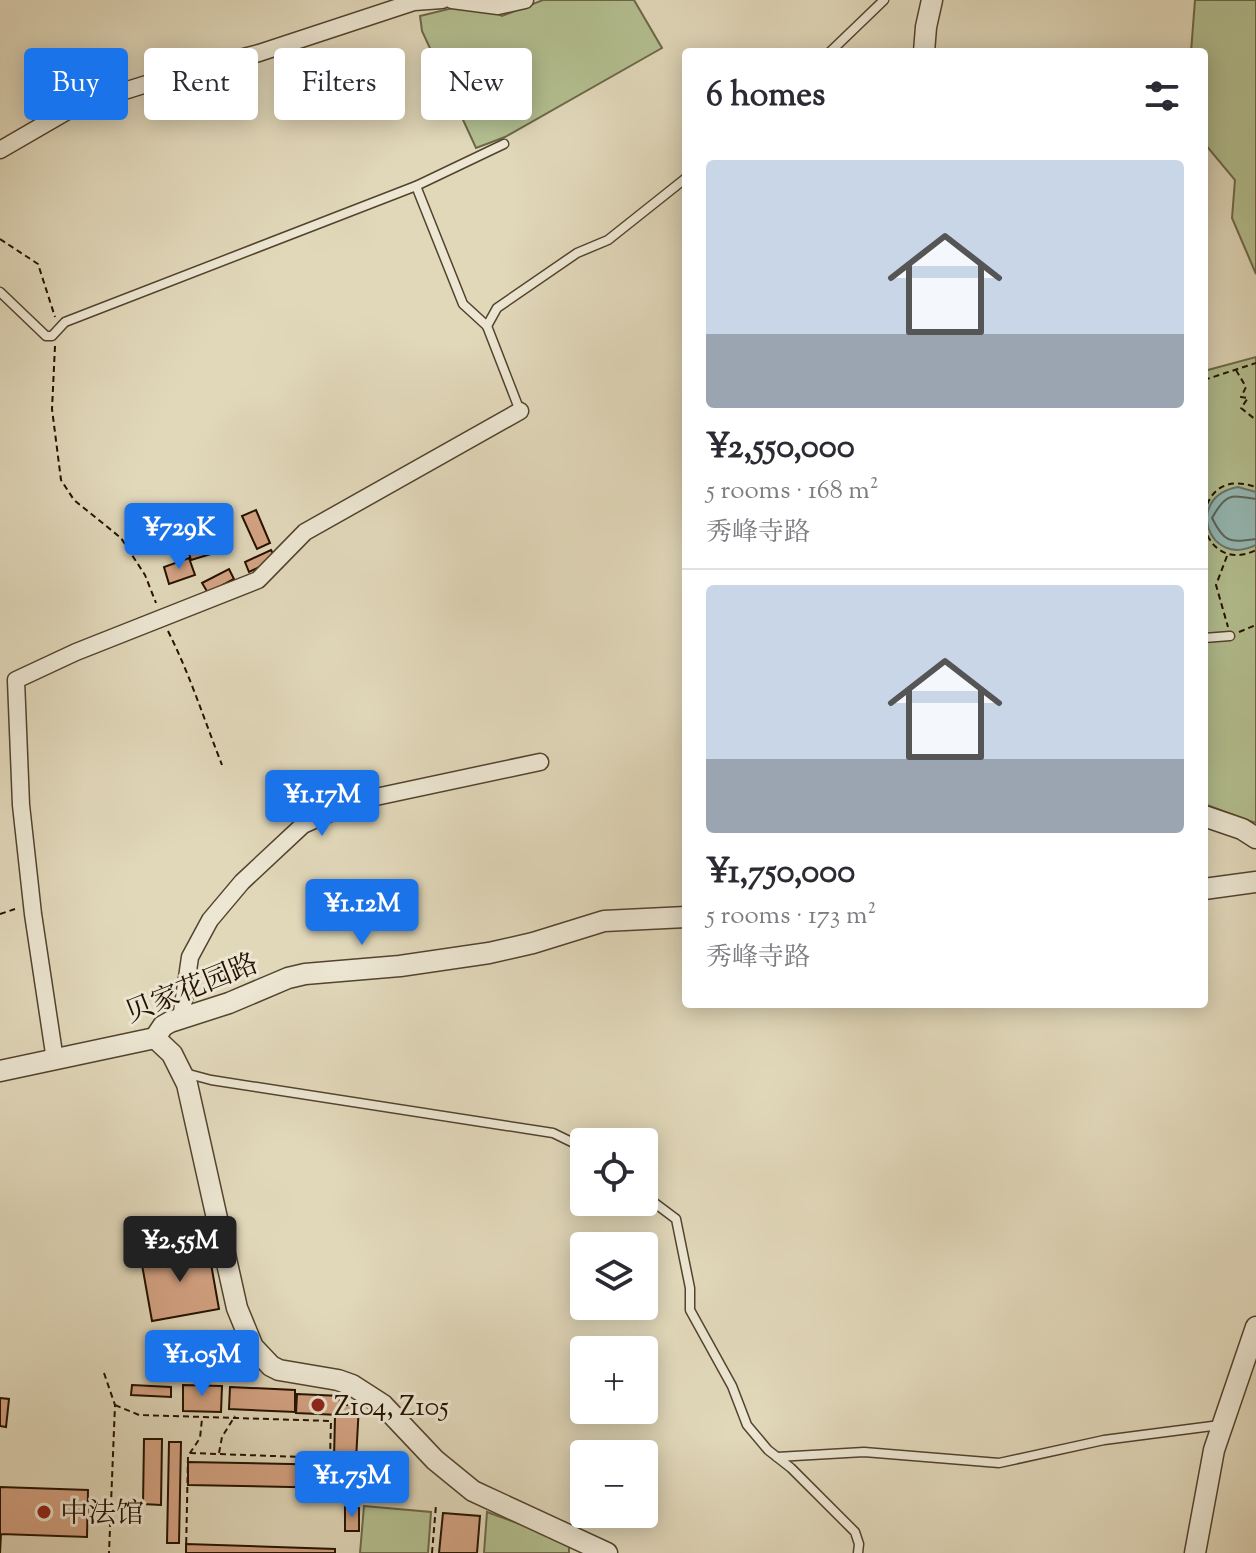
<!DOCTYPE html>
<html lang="en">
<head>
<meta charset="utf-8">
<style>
  body { margin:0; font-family:"Sorts Mill Goudy","Noto Serif SC",serif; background:#f2f2f3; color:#2b2b33; height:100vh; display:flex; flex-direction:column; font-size:30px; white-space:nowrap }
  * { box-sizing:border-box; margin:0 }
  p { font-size:26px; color:#7c7c81 }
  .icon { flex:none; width:44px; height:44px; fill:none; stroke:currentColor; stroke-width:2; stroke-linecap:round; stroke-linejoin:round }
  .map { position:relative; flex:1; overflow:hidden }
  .panel { position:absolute; left:682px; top:48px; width:526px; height:960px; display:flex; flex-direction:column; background:#fff; border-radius:8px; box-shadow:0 4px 20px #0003 }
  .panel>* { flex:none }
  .banner { position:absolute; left:24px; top:48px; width:538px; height:72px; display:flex; gap:16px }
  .tools { position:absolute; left:570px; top:1128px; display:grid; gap:16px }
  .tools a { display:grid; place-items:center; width:88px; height:88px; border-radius:8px; background:#fff; box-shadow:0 4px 20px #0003; font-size:40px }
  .price { position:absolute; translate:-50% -68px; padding:0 18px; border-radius:8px; background:#1a73e8; color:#fff; font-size:26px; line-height:52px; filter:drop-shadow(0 2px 4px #0008) }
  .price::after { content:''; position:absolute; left:50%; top:48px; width:24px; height:18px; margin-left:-12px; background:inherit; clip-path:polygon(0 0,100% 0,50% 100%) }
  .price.current { background:#222; color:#fff }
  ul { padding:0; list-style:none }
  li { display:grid; align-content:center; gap:16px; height:424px; padding:0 24px }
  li+li { border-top:2px solid #e1e1e2 }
  li span { display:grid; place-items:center; height:248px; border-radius:8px; color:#555 }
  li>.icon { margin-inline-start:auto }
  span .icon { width:144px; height:144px; fill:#fffc; stroke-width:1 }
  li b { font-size:34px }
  h2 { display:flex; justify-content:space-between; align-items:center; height:96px; padding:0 24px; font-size:34px }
  .chip { padding:0 28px; border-radius:8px; background:#fff; box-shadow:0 4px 20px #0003; font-size:28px; line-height:72px }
  .chip.current { background:#1a73e8; color:#fff }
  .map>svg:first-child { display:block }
  .green { fill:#b3bf90; stroke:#6c6848; stroke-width:2 }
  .water { fill:#95b9b5; stroke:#68766d; stroke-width:2 }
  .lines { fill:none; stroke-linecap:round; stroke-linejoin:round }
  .shore { stroke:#5c655a; stroke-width:2 }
  .building { fill:#d4a383; stroke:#241100; stroke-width:2 }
  .service-casing { stroke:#53432e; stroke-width:11 }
  .minor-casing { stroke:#53432e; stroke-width:19 }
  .tertiary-casing { stroke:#53432e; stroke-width:23 }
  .path { stroke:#241100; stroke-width:2; stroke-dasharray:6 4; stroke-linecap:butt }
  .service { stroke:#ece6d2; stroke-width:8 }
  .minor { stroke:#ece6d2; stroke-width:16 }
  .tertiary { stroke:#ece6d2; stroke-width:20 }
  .poi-dot { fill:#8f2418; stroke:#ece6d2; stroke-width:3 }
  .labels { text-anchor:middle; stroke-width:6; stroke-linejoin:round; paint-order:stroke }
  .street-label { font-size:28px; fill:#241100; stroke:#ece6d2 }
  .poi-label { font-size:28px; fill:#241100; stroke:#ece6d2; text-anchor:start }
</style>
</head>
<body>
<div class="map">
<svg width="1256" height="1553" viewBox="0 0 1256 1553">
  <rect width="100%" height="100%" fill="#e1d8ba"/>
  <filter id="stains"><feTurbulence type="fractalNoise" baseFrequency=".0025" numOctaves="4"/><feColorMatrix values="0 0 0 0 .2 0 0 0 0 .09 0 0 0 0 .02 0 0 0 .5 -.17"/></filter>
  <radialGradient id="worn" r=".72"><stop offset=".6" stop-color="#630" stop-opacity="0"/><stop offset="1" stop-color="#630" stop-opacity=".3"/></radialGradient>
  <g class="green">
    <path d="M 543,0 L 634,0 L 662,48 L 505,137 L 476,148 L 422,31 L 420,16 L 473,3 L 502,16 Z"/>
    <path d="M 1195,0 L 1256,0 L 1256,274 L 1232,218 L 1235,180 L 1204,143 L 1204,52 L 1191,52 Z"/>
    <path d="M 1256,357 L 1256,823 L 1204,804 L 1204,371 Z"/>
    <path d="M 364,1506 L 431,1512 L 428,1553 L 360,1553 Z"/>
    <path d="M 487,1512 L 569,1542 L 569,1553 L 484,1553 Z"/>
  </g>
  <path class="water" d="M 1238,487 L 1256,492 L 1256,545 C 1209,569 1183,497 1238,487 Z"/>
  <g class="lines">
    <path class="shore" d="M 1256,499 C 1230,495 1226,493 1212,518 C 1225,544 1230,542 1256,539"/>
  </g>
  <g class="building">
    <path d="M 256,510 L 270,543 L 257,549 L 242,516 Z"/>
    <path d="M 218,532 L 224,550 L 191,560 L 185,541 Z"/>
    <path d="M 271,550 L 276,559 L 249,572 L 245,562 Z"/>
    <path d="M 189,558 L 195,575 L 169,584 L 164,567 Z"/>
    <path d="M 229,569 L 234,579 L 208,593 L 202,583 Z"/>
    <path d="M 208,1247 L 219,1309 L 152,1321 L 141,1259 Z"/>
    <path d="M 132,1385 L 171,1387 L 171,1397 L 131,1395 Z"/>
    <path d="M 183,1385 L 222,1386 L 221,1412 L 183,1411 Z"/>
    <path d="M 230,1387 L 295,1390 L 295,1412 L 229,1409 Z"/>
    <path d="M 297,1394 L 340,1396 L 339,1415 L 296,1413 Z"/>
    <path d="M 0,1398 L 9,1399 L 6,1427 L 0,1426 Z"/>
    <path d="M 341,1405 L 359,1405 L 356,1460 L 334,1459 L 335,1416 L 340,1416 Z"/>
    <path d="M 144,1439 L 162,1439 L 161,1505 L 143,1504 Z"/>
    <path d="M 169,1442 L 181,1442 L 179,1543 L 167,1543 Z"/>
    <path d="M 188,1462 L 337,1465 L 337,1488 L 188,1485 Z"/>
    <path d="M 0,1487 L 88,1490 L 87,1537 L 1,1534 L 0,1553 Z"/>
    <path d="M 345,1507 L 359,1508 L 359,1531 L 345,1531 Z"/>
    <path d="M 443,1513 L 480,1516 L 477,1553 L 439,1553 Z"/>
    <path d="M 186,1544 L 335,1549 L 335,1553 L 186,1553 Z"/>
  </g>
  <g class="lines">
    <g class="service-casing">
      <g id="service">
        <path d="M 830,52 L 884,0"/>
        <path d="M 0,292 L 46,336 L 52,336 L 65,322 L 416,186"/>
        <path d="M 487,326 L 463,304 L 416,186 L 504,144"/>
        <path d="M 520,411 L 487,326 L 497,308 L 577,253 L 608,240 L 686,178"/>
        <path d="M 1204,638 L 1230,636"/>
        <path d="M 185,1073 L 211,1080 L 553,1133 L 584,1148"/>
        <path d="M 644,1195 L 676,1219 L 690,1288 L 690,1310 L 732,1386 L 747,1425 L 768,1450 L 791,1468 L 855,1532 L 859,1544 L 858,1553"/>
        <path d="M 777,1457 L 864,1452 L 999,1463 L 1104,1440 L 1220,1425"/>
      </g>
    </g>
    <g class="minor-casing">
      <g id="minor">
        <path d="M 452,0 L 498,6 L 525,0"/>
        <path d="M 0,150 L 76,106 L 182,73 L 259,53 L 414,2 L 442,0"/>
        <path d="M 181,1019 L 190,957 L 210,920 L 242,882 L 303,825 L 357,801 L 540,762"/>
        <path d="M 55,1060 L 33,914 L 21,805 L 16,680 L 76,652 L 258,580 L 305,532 L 520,411"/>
      </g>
    </g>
    <g class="tertiary-casing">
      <g id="tertiary">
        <path d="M 924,52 L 926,27 L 932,0"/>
        <path d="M 1204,816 L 1242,829 L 1256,838"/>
        <path d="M 1204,889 L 1256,882"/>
        <path d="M 155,1038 L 172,1054 L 187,1084 L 237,1308 L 253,1347 L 271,1366 L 279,1370 L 338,1380 L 352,1385 L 383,1405 L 435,1460 L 473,1491 L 607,1553"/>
        <path d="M 0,1071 L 155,1038 L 163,1026 L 170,1022 L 229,1003 L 288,978 L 305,974 L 400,966 L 489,953 L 533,943 L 604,921 L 686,917"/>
        <path d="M 1195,1553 L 1214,1450 L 1256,1327"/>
      </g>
    </g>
    <g class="path">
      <path d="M 0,239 L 38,264 L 55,317"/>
      <path d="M 55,346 L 52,409 L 61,480 L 74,500 L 121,538 L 145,575 L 156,603"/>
      <path d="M 1236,370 L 1246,387 L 1241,397 L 1248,398 L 1241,408 L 1256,420"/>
      <path d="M 1204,380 L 1256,363"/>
      <path d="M 1204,514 C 1211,486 1229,478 1256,487"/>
      <path d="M 1204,526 C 1211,552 1232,562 1256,550"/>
      <path d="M 1227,556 L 1216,585 L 1228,627"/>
      <path d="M 168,631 C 190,675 204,719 222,765"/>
      <path d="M 1239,632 L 1256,625"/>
      <path d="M 0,914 L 15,909"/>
      <path d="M 104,1373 L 115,1405 L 109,1553"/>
      <path d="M 115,1405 L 139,1415 L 331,1421 L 330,1458 L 338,1463 L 338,1490 L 331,1492"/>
      <path d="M 190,1453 L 329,1458"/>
      <path d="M 219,1453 L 222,1437 L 235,1416"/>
      <path d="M 186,1553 L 188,1456 L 200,1438 L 202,1419"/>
      <path d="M 432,1553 L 436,1505"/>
    </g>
    <use href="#service" class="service"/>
    <use href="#minor" class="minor"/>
    <use href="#tertiary" class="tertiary"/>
  </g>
  <g class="poi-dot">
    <circle cx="318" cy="1405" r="8"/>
    <circle cx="44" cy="1512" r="8"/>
  </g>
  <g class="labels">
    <g class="street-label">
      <text transform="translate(191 987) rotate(-22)" y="10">贝家花园路</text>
    </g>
    <g class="poi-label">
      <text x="334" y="1415">Z104, Z105</text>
      <text x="60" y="1522">中法馆</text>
    </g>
  </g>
  <rect width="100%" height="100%" filter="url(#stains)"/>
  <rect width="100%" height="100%" fill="url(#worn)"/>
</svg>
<div class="tools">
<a><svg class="icon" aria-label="locate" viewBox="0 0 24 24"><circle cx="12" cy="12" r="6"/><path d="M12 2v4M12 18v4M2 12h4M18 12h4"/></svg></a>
<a><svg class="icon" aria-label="layers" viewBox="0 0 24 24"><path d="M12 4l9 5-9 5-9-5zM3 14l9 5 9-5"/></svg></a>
<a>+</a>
<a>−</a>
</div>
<b class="price" style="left:179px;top:571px">¥729K</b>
<b class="price" style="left:322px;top:838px">¥1.17M</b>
<b class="price" style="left:362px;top:947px">¥1.12M</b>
<b class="price current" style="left:180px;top:1284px">¥2.55M</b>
<b class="price" style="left:202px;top:1398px">¥1.05M</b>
<b class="price" style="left:352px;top:1519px">¥1.75M</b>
<div class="banner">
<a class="chip current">Buy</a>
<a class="chip">Rent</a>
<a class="chip">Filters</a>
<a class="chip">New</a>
</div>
<section class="panel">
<h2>6 homes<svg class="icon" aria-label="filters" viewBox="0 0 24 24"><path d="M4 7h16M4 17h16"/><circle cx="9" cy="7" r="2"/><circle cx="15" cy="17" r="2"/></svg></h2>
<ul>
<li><span style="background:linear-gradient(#c9d6e8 70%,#9aa5b1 0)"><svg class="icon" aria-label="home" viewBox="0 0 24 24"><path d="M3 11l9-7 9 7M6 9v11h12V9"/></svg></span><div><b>¥2,550,000</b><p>5 rooms · 168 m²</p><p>秀峰寺路</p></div></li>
<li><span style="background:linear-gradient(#c9d6e8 70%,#9aa5b1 0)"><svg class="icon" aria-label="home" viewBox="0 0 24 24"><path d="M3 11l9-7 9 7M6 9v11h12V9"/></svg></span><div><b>¥1,750,000</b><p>5 rooms · 173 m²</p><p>秀峰寺路</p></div></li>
</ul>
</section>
</div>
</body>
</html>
